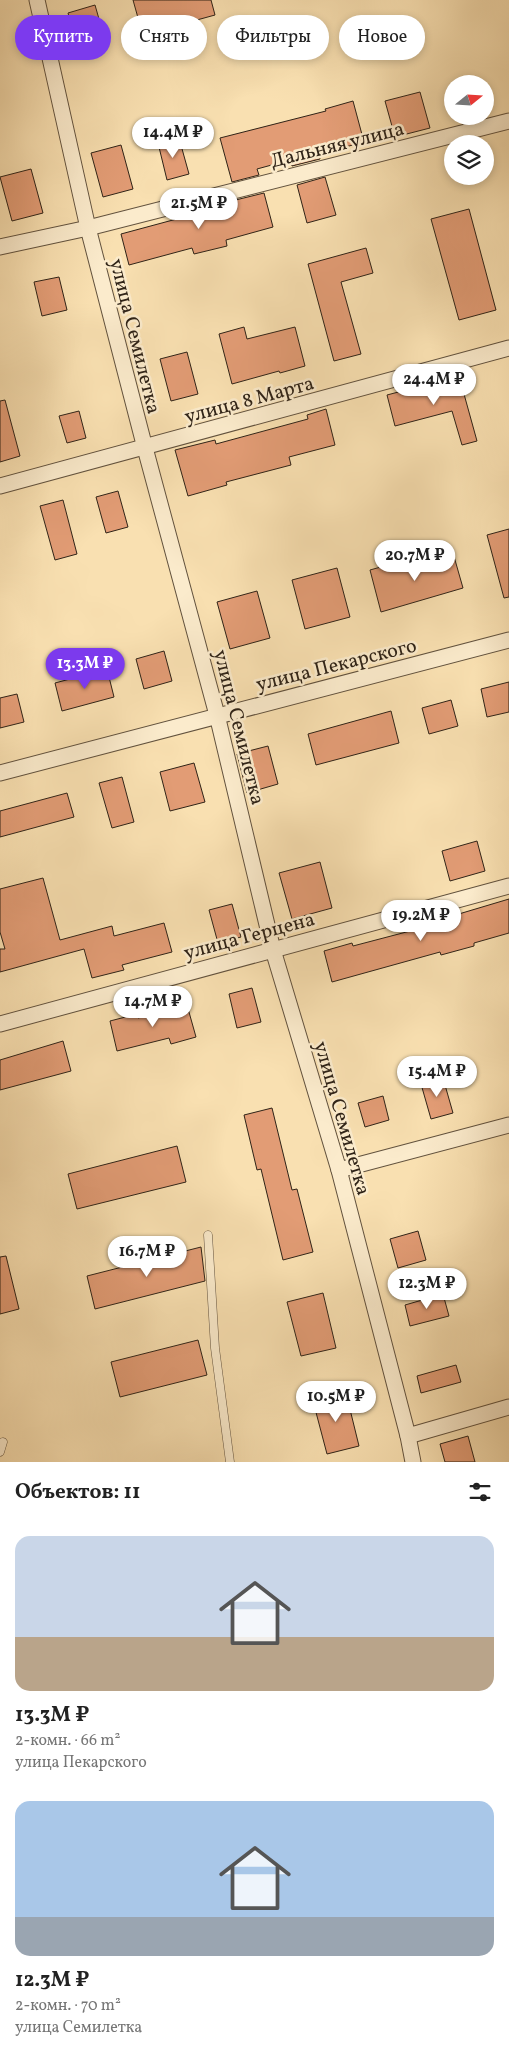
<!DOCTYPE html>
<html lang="ru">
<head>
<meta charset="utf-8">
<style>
  body { margin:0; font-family:Vollkorn,serif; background:#f6f6f6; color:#222; height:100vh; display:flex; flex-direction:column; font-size:19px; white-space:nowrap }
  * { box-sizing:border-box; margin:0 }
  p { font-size:16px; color:#767676 }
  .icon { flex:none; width:28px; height:28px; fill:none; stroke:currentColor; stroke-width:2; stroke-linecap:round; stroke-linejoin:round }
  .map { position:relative; height:1462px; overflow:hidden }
  .panel { display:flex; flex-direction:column; background:#fff; flex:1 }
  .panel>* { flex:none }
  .banner { position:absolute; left:15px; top:15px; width:480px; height:45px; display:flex; gap:10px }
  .needle { width:32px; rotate:72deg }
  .controls { position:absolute; left:444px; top:75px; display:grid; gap:10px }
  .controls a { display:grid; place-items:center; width:50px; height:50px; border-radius:50%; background:#fff; box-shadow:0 2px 8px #0003; font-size:25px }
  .price { position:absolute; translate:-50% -42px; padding:0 11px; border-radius:18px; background:#fff; color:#222; font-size:16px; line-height:32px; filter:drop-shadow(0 1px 2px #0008) }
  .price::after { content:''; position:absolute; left:50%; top:30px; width:15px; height:11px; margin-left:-8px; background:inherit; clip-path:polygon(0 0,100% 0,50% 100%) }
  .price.on { background:#7c3aed; color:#fff }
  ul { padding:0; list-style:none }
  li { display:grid; align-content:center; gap:10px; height:265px; padding:0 15px }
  li span { display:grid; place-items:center; height:155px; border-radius:15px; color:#555 }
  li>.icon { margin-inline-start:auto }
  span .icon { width:90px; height:90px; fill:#fffc; stroke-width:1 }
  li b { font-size:21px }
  h2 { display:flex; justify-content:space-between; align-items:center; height:60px; padding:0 15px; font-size:21px }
  .tag { padding:0 18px; border-radius:22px; background:#fff; box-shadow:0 2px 8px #0003; font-size:18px; line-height:45px }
  .tag.on { background:#7c3aed; color:#fff }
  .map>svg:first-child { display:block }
  .building { fill:#e29c75; stroke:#2f2317 }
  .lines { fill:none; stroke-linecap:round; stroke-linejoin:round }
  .lane-casing { stroke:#62523e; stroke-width:9 }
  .street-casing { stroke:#62523e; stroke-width:17 }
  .lane { stroke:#fbebcc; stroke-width:8 }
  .street { stroke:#fbebcc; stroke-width:15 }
  .labels { text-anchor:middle; stroke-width:5; stroke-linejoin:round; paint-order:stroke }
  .street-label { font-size:20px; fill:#2f2317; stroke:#fbebcc }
</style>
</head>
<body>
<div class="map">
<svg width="509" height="1462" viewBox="0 0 509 1462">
  <rect width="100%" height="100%" fill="#f9e0b1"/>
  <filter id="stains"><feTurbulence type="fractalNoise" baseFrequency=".004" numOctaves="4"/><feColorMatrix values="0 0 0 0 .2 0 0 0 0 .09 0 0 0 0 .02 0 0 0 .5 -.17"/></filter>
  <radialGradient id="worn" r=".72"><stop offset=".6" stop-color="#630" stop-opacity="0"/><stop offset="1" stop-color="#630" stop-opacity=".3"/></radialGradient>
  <g class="building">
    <path d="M 133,0 L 211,0 L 215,15 L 175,26 L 179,41 L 147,50 Z"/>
    <path d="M 95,5 L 107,47 L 79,55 L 68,13 Z"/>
    <path d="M 420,92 L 430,128 L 395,137 L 385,101 Z"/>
    <path d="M 353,101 L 364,142 L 319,154 L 320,159 L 292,166 L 290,160 L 257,169 L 259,175 L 232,182 L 220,138 L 326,111 L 325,109 Z"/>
    <path d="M 179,138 L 189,174 L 167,180 L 158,143 Z"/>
    <path d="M 121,145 L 133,189 L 103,197 L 91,153 Z"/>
    <path d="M 31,169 L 43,213 L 12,221 L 0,177 Z"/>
    <path d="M 325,177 L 336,215 L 307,223 L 297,185 Z"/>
    <path d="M 264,193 L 273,227 L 226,240 L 227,246 L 194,254 L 192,248 L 129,265 L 121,234 L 184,217 L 183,213 Z"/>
    <path d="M 469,209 L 496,310 L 459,320 L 431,219 Z"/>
    <path d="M 366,248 L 373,273 L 341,282 L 361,354 L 334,361 L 308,264 Z"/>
    <path d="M 59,277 L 67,310 L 42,316 L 34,282 Z"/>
    <path d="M 244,327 L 247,339 L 295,327 L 305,366 L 280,373 L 279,371 L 232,384 L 219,334 Z"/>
    <path d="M 187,352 L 198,394 L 171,401 L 160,359 Z"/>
    <path d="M 459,376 L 477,441 L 462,445 L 452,411 L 395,426 L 387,395 Z"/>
    <path d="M 5,400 L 20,456 L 0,462 L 0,401 Z"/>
    <path d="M 326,409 L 335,445 L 289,457 L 291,465 L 226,482 L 227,485 L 188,496 L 175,450 L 215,440 L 216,444 L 308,419 L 307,415 Z"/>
    <path d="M 79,411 L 86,438 L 67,443 L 59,416 Z"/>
    <path d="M 118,491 L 128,527 L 106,533 L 96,497 Z"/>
    <path d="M 63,500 L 77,554 L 55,560 L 40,506 Z"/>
    <path d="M 509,529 L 509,597 L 504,598 L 487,535 Z"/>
    <path d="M 453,553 L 463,588 L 381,612 L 370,570 L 395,563 L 397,568 Z"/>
    <path d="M 337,568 L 350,617 L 305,629 L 292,580 Z"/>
    <path d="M 257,591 L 270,638 L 230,649 L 217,602 Z"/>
    <path d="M 164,651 L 172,681 L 144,689 L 136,659 Z"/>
    <path d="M 107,669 L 114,697 L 62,711 L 55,683 Z"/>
    <path d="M 509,682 L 509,712 L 487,717 L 481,689 Z"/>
    <path d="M 17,694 L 24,722 L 0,728 L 0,698 Z"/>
    <path d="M 451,700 L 458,726 L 429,734 L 422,708 Z"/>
    <path d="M 391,711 L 399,743 L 316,765 L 308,734 Z"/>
    <path d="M 268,746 L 278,784 L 247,793 L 237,754 Z"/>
    <path d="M 194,763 L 205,802 L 170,811 L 160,772 Z"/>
    <path d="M 122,777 L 134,822 L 112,828 L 99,783 Z"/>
    <path d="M 67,793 L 74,817 L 0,837 L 0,811 Z"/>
    <path d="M 477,841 L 485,871 L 450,881 L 442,851 Z"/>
    <path d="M 320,862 L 332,908 L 292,919 L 279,873 Z"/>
    <path d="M 43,878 L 60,940 L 112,926 L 114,936 L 164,923 L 172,952 L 122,965 L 124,970 L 92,978 L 84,949 L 0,972 L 0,949 L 5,949 L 0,932 L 0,889 Z"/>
    <path d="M 509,899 L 509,933 L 474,943 L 474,946 L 441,955 L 440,952 L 332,982 L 324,951 L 352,943 L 353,946 L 433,925 L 432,922 Z"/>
    <path d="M 232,904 L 241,937 L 218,943 L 209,910 Z"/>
    <path d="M 252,988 L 261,1022 L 237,1028 L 229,994 Z"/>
    <path d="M 187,1005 L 196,1037 L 171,1044 L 169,1038 L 117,1051 L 110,1021 L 137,1014 L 138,1018 Z"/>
    <path d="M 63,1041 L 71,1071 L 0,1090 L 0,1060 Z"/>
    <path d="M 443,1078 L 453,1113 L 431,1119 L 421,1084 Z"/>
    <path d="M 383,1096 L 389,1120 L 365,1127 L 358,1103 Z"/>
    <path d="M 272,1108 L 292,1190 L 297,1189 L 313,1252 L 283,1260 L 261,1169 L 257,1170 L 244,1115 Z"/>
    <path d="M 177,1146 L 186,1182 L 77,1209 L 68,1174 Z"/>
    <path d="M 418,1231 L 426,1260 L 398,1268 L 390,1239 Z"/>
    <path d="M 201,1247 L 205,1281 L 95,1309 L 87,1276 Z"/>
    <path d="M 6,1256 L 19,1309 L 0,1314 L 0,1257 Z"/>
    <path d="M 323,1293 L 336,1348 L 301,1356 L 287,1302 Z"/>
    <path d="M 443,1294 L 449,1316 L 410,1326 L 405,1305 Z"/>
    <path d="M 198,1340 L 207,1375 L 120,1397 L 111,1362 Z"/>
    <path d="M 456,1365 L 461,1382 L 421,1393 L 417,1376 Z"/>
    <path d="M 346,1393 L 359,1446 L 327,1454 L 313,1401 Z"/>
    <path d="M 468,1436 L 475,1462 L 445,1462 L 440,1444 Z"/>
  </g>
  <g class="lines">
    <g class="lane-casing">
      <g id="lane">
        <path d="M 208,1235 L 215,1348 L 230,1462"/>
        <path d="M 0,1452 L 3,1442"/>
      </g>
    </g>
    <g class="street-casing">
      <g id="street">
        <path d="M 37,0 L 88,228 L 145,448 L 217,715 L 273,950 L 339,1170 L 408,1436 L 413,1462"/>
        <path d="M 0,247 L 88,228 L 509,121"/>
        <path d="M 0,486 L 509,348"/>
        <path d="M 0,773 L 509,640"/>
        <path d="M 0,1024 L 509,886"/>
        <path d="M 339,1170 L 509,1125"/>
        <path d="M 408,1436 L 509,1407"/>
      </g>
    </g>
    <use href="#lane" class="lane"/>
    <use href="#street" class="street"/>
  </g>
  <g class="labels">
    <g class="street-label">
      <text transform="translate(337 144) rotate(-14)" y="7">Дальняя улица</text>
      <text transform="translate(136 336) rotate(76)" y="7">улица Семилетка</text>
      <text transform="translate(249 399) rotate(-15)" y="7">улица 8 Марта</text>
      <text transform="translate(336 664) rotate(-14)" y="7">улица Пекарского</text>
      <text transform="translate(240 727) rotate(76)" y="7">улица Семилетка</text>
      <text transform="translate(249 935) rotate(-15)" y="7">улица Герцена</text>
      <text transform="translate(343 1118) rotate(74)" y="7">улица Семилетка</text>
    </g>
  </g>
  <rect width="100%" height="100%" filter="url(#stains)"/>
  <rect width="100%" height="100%" fill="url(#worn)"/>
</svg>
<div class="controls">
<a><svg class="needle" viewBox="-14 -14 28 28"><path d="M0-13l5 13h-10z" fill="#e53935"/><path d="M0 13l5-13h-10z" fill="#767676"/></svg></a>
<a><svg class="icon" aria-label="layers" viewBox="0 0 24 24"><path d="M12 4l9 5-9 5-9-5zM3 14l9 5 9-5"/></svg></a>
</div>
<b class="price" style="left:173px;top:159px">14.4M ₽</b>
<b class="price" style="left:199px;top:230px">21.5M ₽</b>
<b class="price" style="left:434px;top:406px">24.4M ₽</b>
<b class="price" style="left:415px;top:582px">20.7M ₽</b>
<b class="price on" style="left:85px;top:690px">13.3M ₽</b>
<b class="price" style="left:421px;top:942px">19.2M ₽</b>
<b class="price" style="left:153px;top:1028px">14.7M ₽</b>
<b class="price" style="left:437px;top:1098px">15.4M ₽</b>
<b class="price" style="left:147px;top:1278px">16.7M ₽</b>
<b class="price" style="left:427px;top:1310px">12.3M ₽</b>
<b class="price" style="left:336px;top:1423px">10.5M ₽</b>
<div class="banner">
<a class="tag on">Купить</a>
<a class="tag">Снять</a>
<a class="tag">Фильтры</a>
<a class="tag">Новое</a>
</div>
</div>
<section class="panel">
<h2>Объектов: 11<svg class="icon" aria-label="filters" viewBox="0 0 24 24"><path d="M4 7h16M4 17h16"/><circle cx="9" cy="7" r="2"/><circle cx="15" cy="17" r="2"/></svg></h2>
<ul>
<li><span style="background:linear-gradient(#c9d6e8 65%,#b9a48a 0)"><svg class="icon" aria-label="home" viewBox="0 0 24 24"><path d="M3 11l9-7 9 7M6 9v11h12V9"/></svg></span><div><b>13.3M ₽</b><p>2-комн. · 66 m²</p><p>улица Пекарского</p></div></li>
<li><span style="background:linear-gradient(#a9c7e8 75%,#9aa5b1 0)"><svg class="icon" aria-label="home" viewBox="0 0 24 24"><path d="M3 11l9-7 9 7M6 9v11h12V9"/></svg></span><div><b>12.3M ₽</b><p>2-комн. · 70 m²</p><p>улица Семилетка</p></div></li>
</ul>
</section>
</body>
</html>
